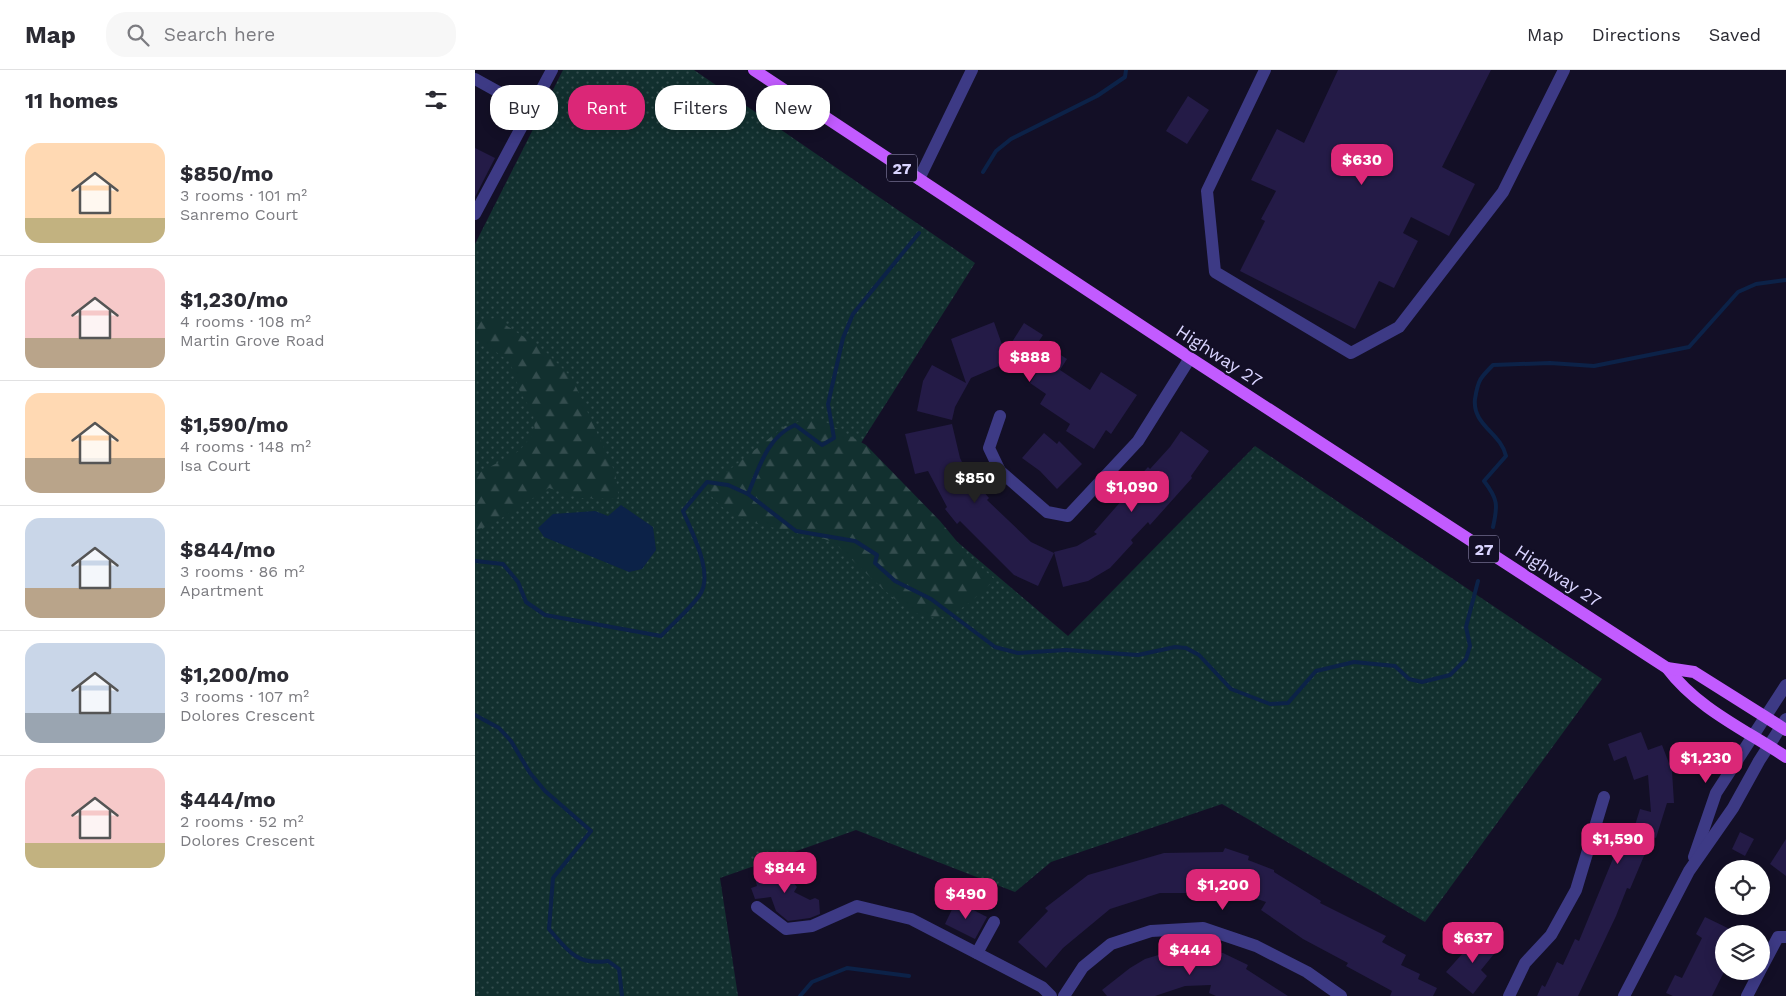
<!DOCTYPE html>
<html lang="en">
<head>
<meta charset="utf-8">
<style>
  body { margin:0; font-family:"Work Sans",sans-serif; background:#f7f7f7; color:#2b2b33; height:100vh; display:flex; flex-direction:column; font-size:19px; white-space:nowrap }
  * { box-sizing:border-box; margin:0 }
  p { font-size:16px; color:#7c7c81 }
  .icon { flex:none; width:28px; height:28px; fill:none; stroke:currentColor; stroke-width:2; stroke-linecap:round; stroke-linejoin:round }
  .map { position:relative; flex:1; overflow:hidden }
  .panel { display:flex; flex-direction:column; background:#fff; width:475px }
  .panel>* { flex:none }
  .guide { position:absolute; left:15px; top:15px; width:475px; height:45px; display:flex; gap:10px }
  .buttons { position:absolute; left:1240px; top:790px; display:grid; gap:10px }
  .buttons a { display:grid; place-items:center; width:55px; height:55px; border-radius:50%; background:#fff; box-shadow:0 2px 12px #0003; font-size:25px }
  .price { position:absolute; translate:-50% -42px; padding:0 11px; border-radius:10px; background:#db2777; color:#fff; font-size:16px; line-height:32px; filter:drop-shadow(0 1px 2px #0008) }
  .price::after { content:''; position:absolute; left:50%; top:30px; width:15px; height:11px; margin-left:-8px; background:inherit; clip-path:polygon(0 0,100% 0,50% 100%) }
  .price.active { background:#222; color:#fff }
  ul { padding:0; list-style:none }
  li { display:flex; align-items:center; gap:15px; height:125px; padding:0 25px }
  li+li { border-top:1px solid #e1e1e2 }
  li span { display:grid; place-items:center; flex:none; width:140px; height:100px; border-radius:15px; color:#555 }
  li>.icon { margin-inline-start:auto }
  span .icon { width:60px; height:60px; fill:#fffc; stroke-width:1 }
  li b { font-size:21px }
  h2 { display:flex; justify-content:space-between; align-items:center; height:60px; padding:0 25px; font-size:21px }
  .tag { padding:0 18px; border-radius:20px; background:#fff; box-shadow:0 2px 12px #0003; font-size:18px; line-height:45px }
  .tag.active { background:#db2777; color:#fff }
  header { display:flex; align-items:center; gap:30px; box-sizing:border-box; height:70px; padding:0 25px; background:#fff; border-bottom:1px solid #e1e1e2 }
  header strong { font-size:24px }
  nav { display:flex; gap:28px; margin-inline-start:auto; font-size:18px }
  .search { width:350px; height:45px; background:#f7f7f7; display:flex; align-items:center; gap:12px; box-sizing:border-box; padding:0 18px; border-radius:20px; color:#7c7c81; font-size:19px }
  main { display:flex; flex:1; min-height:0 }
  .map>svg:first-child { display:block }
  .grass { fill:url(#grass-dots) }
  .forest { fill:url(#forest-firs) }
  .water { fill:#0c2248 }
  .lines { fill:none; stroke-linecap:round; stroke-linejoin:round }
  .stream { stroke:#0c2248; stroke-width:4 }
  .building { fill:#241b47 }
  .minor { stroke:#3d3a85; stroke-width:12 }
  .major { stroke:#c25bff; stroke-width:12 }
  .labels { text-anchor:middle; stroke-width:4.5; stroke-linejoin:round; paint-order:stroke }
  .shield { fill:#130f26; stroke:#9e99be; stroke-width:1 }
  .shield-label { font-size:16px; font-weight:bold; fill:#d9d4ff }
  .street-label { font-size:18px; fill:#d9d4ff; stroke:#130f26 }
</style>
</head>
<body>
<header>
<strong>Map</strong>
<div class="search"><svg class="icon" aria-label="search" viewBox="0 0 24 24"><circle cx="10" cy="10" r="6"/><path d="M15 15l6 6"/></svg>Search here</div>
<nav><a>Map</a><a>Directions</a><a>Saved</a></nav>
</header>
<main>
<section class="panel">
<h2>11 homes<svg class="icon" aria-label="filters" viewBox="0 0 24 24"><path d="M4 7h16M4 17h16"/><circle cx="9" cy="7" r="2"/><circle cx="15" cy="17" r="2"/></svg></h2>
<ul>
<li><span style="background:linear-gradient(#ffd9b3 75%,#c2b280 0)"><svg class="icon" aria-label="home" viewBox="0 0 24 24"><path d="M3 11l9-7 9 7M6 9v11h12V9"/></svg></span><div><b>$850/mo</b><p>3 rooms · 101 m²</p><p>Sanremo Court</p></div></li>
<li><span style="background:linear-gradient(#f6c9c9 70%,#b9a48a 0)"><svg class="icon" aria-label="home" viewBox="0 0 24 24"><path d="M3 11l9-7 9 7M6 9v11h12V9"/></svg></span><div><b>$1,230/mo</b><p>4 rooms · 108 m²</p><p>Martin Grove Road</p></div></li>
<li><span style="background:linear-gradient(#ffd9b3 65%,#b9a48a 0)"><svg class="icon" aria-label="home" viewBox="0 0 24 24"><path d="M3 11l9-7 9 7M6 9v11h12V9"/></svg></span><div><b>$1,590/mo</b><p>4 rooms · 148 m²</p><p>Isa Court</p></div></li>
<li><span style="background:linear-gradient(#c9d6e8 70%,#b9a48a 0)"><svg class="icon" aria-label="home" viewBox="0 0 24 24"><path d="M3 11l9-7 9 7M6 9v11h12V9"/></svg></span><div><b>$844/mo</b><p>3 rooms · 86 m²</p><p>Apartment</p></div></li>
<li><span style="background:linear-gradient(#c9d6e8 70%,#9aa5b1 0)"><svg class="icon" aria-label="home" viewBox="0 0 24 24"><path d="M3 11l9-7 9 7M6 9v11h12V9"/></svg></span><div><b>$1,200/mo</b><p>3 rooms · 107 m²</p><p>Dolores Crescent</p></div></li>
<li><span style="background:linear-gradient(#f6c9c9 75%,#c2b280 0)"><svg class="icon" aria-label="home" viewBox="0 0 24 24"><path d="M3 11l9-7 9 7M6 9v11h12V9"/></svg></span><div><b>$444/mo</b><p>2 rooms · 52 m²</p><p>Dolores Crescent</p></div></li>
</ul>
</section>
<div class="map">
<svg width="1311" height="926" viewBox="0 0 1311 926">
  <defs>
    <pattern id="grass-dots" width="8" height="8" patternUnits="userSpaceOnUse" patternTransform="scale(1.25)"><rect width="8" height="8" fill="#12302f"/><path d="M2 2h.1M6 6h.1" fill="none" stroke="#344d4e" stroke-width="1.8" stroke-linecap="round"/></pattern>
    <pattern id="forest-firs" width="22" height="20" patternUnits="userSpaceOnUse" patternTransform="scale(1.25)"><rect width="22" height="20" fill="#12302f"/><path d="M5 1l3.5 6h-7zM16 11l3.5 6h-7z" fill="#344d4e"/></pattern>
  </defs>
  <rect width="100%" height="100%" fill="#130f26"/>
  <path class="grass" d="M 88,0 L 219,0 L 500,193 L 379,384 L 593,566 L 780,376 L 1127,609 L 950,852 L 747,734 L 576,792 L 540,822 L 381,760 L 245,808 L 263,926 L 0,926 L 0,174 Z"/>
  <g class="forest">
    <path d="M 20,248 L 70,281 L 97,308 L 140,402 L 144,429 L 105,428 L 74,418 L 14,456 L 0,460 L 0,405 L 44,381 L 60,362 L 58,343 L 45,322 L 35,292 L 0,267 L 0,252 Z"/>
    <path d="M 329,350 L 349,351 L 391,375 L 465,451 L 494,486 L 520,510 C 500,527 478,554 449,546 C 426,540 392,503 374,487 C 369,483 363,475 357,472 C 317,455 260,463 233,421 L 244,408 L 310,356 Z"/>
  </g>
  <path class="water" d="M 146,435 L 178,457 L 181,480 L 167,499 L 154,502 L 69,467 L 63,458 L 78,444 L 120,441 L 133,446 Z"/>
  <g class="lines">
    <g class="stream">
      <path d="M 508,102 L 521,81 L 536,69 L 622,26 L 650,7 L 651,0"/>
      <path d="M 273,424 C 284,398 292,367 320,355 L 347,375 L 359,368 L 353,334 L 368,268 L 378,244 L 444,163"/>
      <path d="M 1018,457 C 1023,435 1023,429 1009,411 L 1031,386 C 1026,363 997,355 1000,329 C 1003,310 1005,308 1018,295 L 1075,293 L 1119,296 L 1214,277 L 1263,222 L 1281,214 L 1311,210"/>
      <path d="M 0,491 L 28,494 L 43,512 L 51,532 L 70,545 L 186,566 C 198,553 213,541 224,526 C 240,505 217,463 208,441 L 232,412 L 253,415 L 273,424 L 321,461 L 380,471 L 402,485 L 400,493 L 420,511 L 456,529 L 520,577 L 543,583 L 591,580 L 663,585 L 700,577 L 711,578 L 724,585 L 756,619 L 795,634 L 813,633 L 841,601 L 879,592 L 920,596 L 934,609 L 947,612 L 975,605 L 991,589 L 995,576 L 991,557 L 1003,511"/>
      <path d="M 0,645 L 24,658 L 36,671 L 55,703 L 70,721 L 116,761 L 78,808 L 74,859 C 92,880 102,896 133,891 L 144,899 L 147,926"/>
      <path d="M 325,926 L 337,912 L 372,898 L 434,906"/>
    </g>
  </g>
  <g class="building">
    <path d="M 863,0 L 1016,0 L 967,97 L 1000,114 L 974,166 L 936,147 L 928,163 L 943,171 L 919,218 L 904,211 L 880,259 L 765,201 L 790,151 L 786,149 L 801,121 L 776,110 L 802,59 L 829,73 Z"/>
    <path d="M 713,26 L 734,40 L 712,74 L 691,61 Z"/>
    <path d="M 0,78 L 20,88 L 0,127 Z"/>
    <path d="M 519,252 L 530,283 L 549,253 L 568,265 L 564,271 L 592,289 L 585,300 L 615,320 L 626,302 L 662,325 L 636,364 L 631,360 L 619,379 L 591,361 L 595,354 L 565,334 L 571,324 L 555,313 L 564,299 L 545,287 L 496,308 L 480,337 L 477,350 L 442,341 L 448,311 L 457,295 L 491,313 L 476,269 Z"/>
    <path d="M 477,354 L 485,388 L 499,416 L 502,414 L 514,428 L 512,430 L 556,472 L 579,483 L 563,516 L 539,505 L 485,451 L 482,454 L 470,439 L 472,437 L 453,401 L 440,404 L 430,364 Z"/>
    <path d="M 706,361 L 734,381 L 716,406 L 717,408 L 675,455 L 673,452 L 656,470 L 658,473 L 635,498 L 613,511 L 588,517 L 579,482 L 602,476 L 622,464 L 619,462 L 648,429 L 645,427 L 673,397 L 675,399 L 695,377 Z"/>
    <path d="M 569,363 L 582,374 L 584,371 L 607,394 L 582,419 L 565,401 L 547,388 Z"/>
    <path d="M 1166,662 L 1173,680 L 1187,675 L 1197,701 L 1199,733 L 1192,733 L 1181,768 L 1177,767 L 1155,819 L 1152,818 L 1141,846 L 1103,926 L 1062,926 L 1067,915 L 1070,917 L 1082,892 L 1088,895 L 1100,869 L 1104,871 L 1149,762 L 1157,765 L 1165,739 L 1176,742 L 1173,705 L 1159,710 L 1151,686 L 1139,691 L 1133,674 Z"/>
    <path d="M 1265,762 L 1279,769 L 1270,786 L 1257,779 Z"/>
    <path d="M 1311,769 L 1311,806 L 1295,794 Z"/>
    <path d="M 750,778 L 774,786 L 773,790 L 799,800 L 799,802 L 846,831 L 845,833 L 911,866 L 907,872 L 931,885 L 926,895 L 945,904 L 943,909 L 962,918 L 958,926 L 915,926 L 917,921 L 871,896 L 873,893 L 828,869 L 786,840 L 791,832 L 765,823 L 766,819 L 736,810 L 736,823 L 685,823 L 635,839 L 588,878 L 571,898 L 543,872 L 573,841 L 570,838 L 613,805 L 689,783 L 748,782 Z"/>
    <path d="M 312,793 L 316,795 L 318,812 L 322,817 L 319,822 L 335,830 L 340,828 L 344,830 L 345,844 L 335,848 L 313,851 L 301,841 L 296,827 L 280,829 L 276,818 L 282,816 L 279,804 Z"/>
    <path d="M 481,831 L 512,847 L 500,869 L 470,854 Z"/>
    <path d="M 1230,847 L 1265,864 L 1249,864 L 1249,902 L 1237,926 L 1198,926 L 1191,923 L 1200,905 L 1207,908 L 1227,868 L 1221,864 Z"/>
    <path d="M 1005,864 L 1023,879 L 1006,900 L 1012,906 L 998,924 L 971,902 Z"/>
    <path d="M 700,880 L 748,883 L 773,895 L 771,899 L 813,926 L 741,926 L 734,923 L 736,915 L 710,916 L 680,926 L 632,926 L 627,920 L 655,898 L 670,889 Z"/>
  </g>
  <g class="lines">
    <g class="minor">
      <path d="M 790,0 L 732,121 L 740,202 L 876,283 L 924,257 L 1028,122 L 1089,0"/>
      <path d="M 0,9 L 56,40"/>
      <path d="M 444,109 L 497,0"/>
      <path d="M 0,144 L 77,0"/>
      <path d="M 525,346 L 514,378 L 525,401 L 572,442 L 593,446 L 663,371 L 715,288"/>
      <path d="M 1219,787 L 1241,723 L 1311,615"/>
      <path d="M 282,837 L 311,859 L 337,856 L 382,836 L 436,849 L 567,917 L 576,926"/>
      <path d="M 502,883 L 519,852"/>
      <path d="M 1286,899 L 1303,867 L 1311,867"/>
      <path d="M 589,926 L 608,897 L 636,874 L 676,861 L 728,858 L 781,876 L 832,902 L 866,926"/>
      <path d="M 1034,926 L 1050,893 L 1076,865 L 1101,820 L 1129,727"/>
      <path d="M 1149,926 L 1214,801 L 1258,738 L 1284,691 L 1311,649"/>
      <path d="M 1272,926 L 1285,901"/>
    </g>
    <g class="major">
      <path d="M 279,0 L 715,288 L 1192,598 C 1223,639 1269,659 1311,687"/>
      <path d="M 1192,598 L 1219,602 L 1311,660"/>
    </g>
  </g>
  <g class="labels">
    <g class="shield">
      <rect x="412" y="84.5" width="30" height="27" rx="4"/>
      <rect x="994" y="465.5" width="30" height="27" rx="4"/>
    </g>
    <g class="shield-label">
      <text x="427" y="104">27</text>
      <text x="1009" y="485">27</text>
    </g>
    <g class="street-label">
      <text transform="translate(744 286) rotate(33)" y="6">Highway 27</text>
      <text transform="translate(1083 506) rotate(33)" y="6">Highway 27</text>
    </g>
  </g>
</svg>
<div class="buttons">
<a><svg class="icon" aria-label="locate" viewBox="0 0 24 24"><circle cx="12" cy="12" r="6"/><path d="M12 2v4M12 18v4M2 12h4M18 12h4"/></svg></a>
<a><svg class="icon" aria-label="layers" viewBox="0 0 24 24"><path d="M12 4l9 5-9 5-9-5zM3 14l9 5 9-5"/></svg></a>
</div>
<b class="price" style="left:887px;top:116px">$630</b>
<b class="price" style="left:555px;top:313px">$888</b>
<b class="price active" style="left:500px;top:434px">$850</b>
<b class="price" style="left:657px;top:443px">$1,090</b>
<b class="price" style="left:1231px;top:714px">$1,230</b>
<b class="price" style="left:1143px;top:795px">$1,590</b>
<b class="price" style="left:310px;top:824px">$844</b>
<b class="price" style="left:748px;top:841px">$1,200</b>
<b class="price" style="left:491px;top:850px">$490</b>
<b class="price" style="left:998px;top:894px">$637</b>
<b class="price" style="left:715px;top:906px">$444</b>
<div class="guide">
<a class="tag">Buy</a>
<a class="tag active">Rent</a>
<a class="tag">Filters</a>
<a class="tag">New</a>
</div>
</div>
</main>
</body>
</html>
